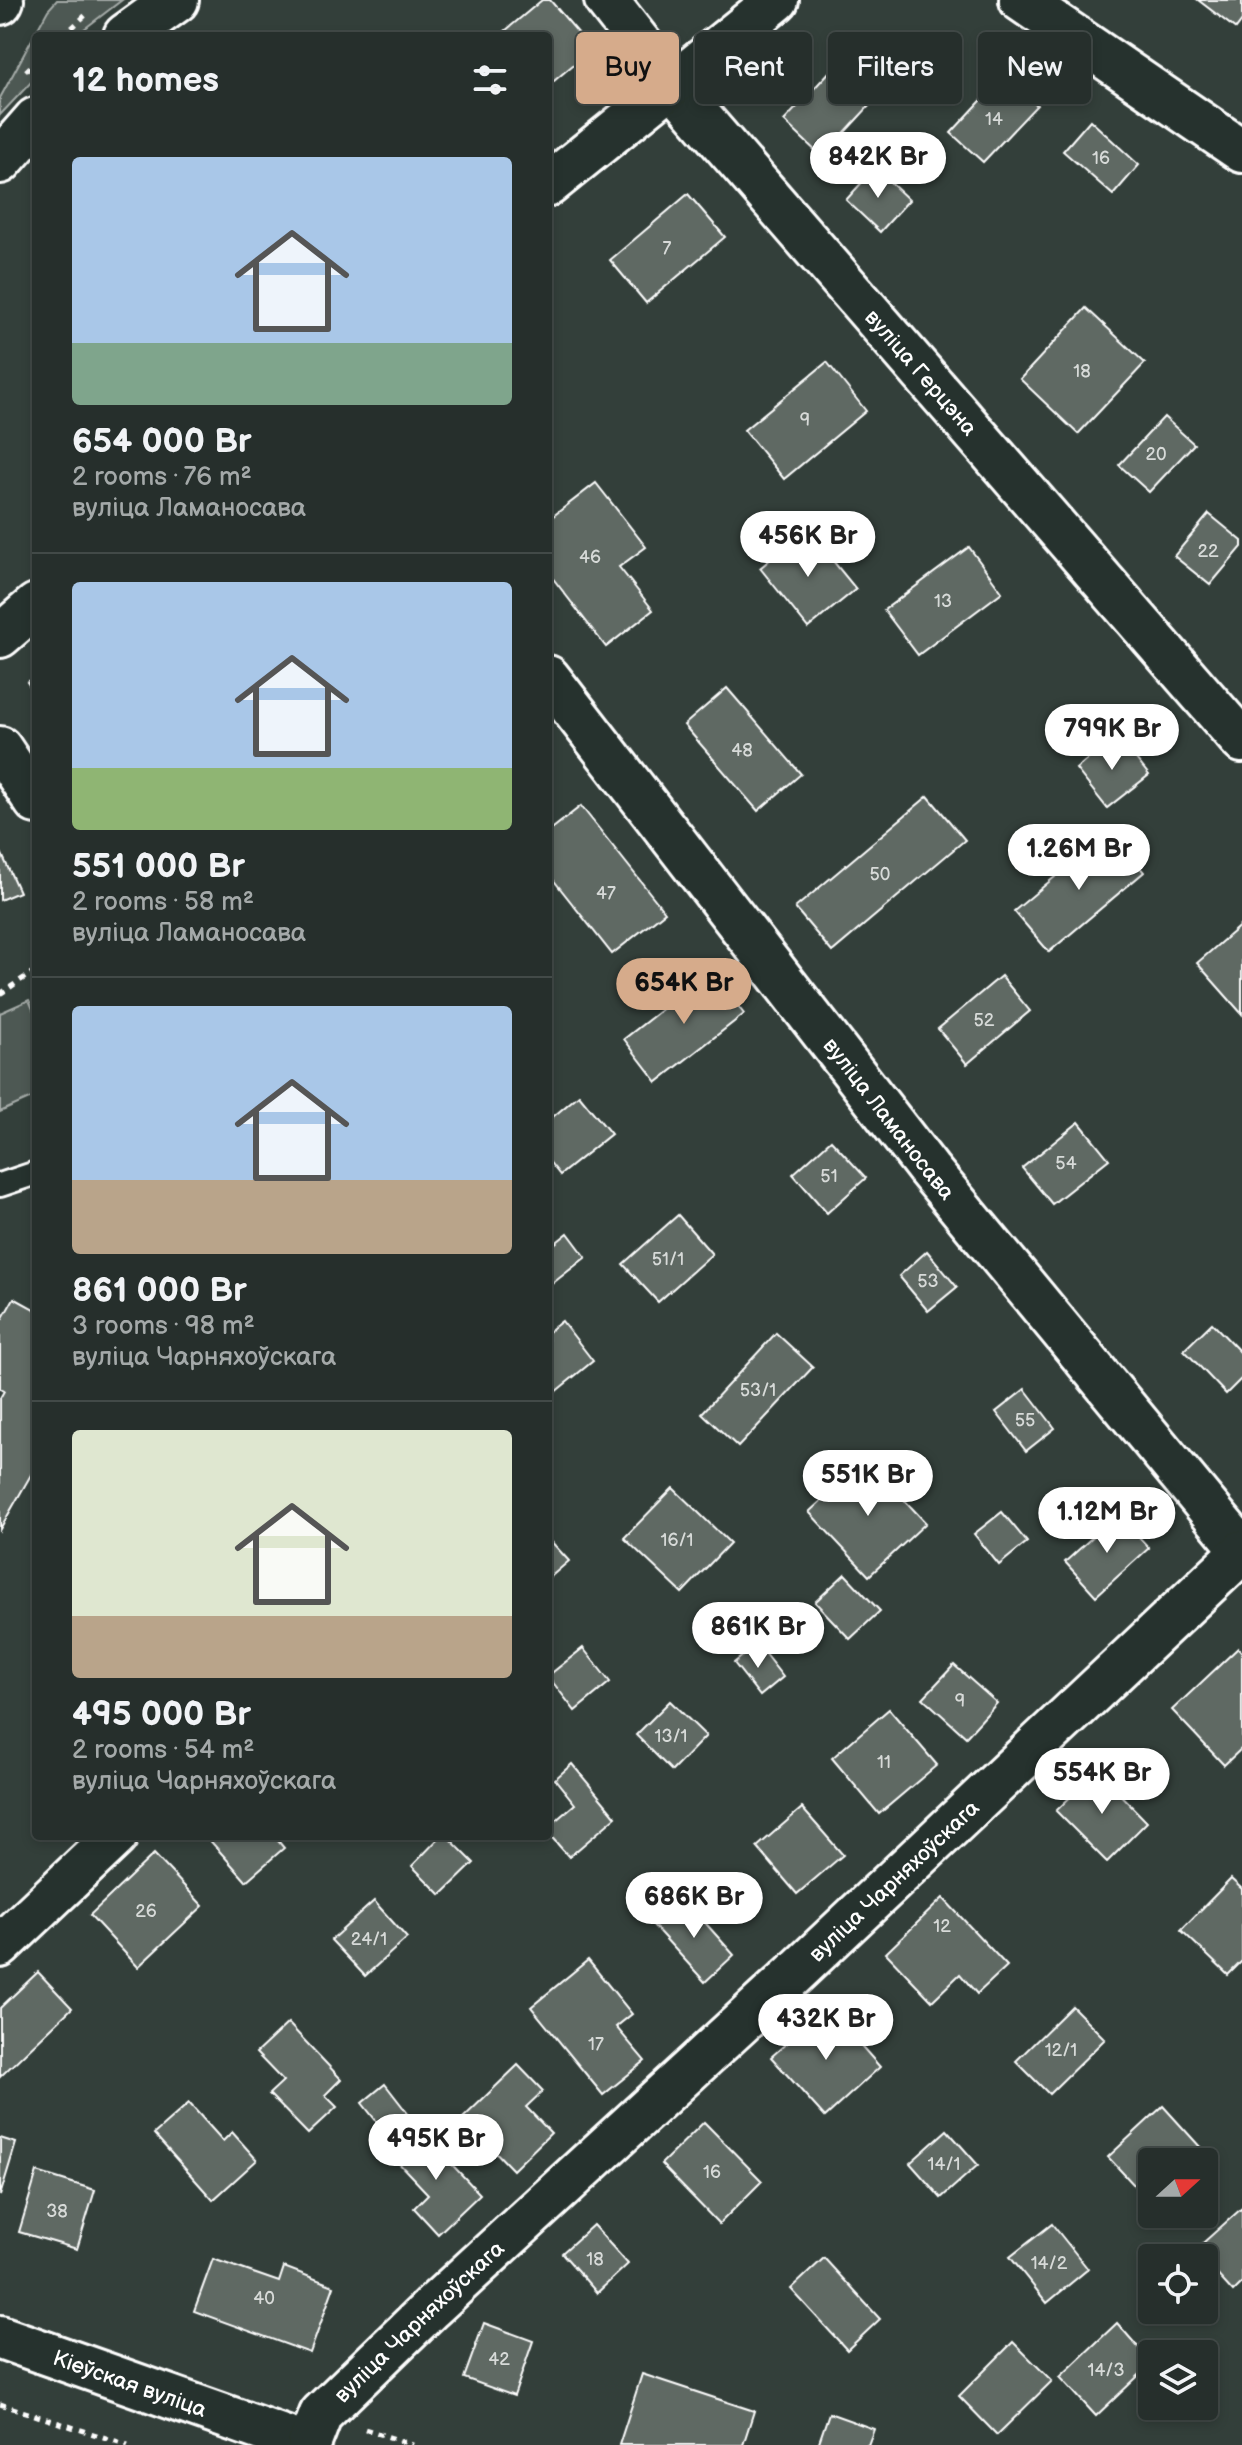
<!DOCTYPE html>
<html lang="en">
<head>
<meta charset="utf-8">
<style>
  body { margin:0; font-family:"Balsamiq Sans",sans-serif; background:#323b38; color:#f1f3f6; height:100vh; display:flex; flex-direction:column; font-size:30px; white-space:nowrap }
  * { box-sizing:border-box; margin:0 }
  p { font-size:26px; color:#a4a9a9 }
  .icon { flex:none; width:44px; height:44px; fill:none; stroke:currentColor; stroke-width:2; stroke-linecap:round; stroke-linejoin:round }
  .map { position:relative; flex:1; overflow:hidden }
  .drawer { position:absolute; left:32px; top:32px; width:520px; height:1808px; display:flex; flex-direction:column; background:#262f2c; border-radius:8px; box-shadow:0 4px 12px #0003,0 0 0 2px #424a48 }
  .drawer>* { flex:none }
  .hud { position:absolute; left:576px; top:32px; width:546px; height:72px; display:flex; gap:16px }
  .needle { width:52px; rotate:69deg }
  .fabs { position:absolute; left:1138px; top:2148px; display:grid; gap:16px }
  .fabs a { display:grid; place-items:center; width:80px; height:80px; border-radius:8px; background:#262f2c; box-shadow:0 4px 12px #0003,0 0 0 2px #424a48; font-size:40px }
  .price { position:absolute; translate:-50% -68px; padding:0 18px; border-radius:28px; background:#fff; color:#222; font-size:26px; line-height:52px; filter:drop-shadow(0 2px 4px #0008) }
  .price::after { content:''; position:absolute; left:50%; top:48px; width:24px; height:18px; margin-left:-12px; background:inherit; clip-path:polygon(0 0,100% 0,50% 100%) }
  .price.selected { background:#d6ab8b; color:#111 }
  ul { padding:0; list-style:none }
  li { display:grid; align-content:center; gap:16px; height:424px; padding:0 40px }
  li+li { border-top:2px solid #424a48 }
  li span { display:grid; place-items:center; height:248px; border-radius:8px; color:#555 }
  li>.icon { margin-inline-start:auto }
  span .icon { width:144px; height:144px; fill:#fffc; stroke-width:1 }
  li b { font-size:34px }
  h2 { display:flex; justify-content:space-between; align-items:center; height:96px; padding:0 40px; font-size:34px }
  .chip { padding:0 28px; border-radius:8px; background:#262f2c; box-shadow:0 4px 12px #0003,0 0 0 2px #424a48; font-size:28px; line-height:72px }
  .chip.selected { background:#d6ab8b; color:#111 }
  .map>svg:first-child { display:block }
  .green { fill:#4d5853; stroke:#a6aca9; stroke-width:2 }
  .building { fill:#5f6964; stroke:#fff; stroke-width:2 }
  .lines { fill:none; stroke-linecap:round; stroke-linejoin:round }
  .service-casing { stroke:#fff; stroke-width:28 }
  .minor-casing { stroke:#fff; stroke-width:48 }
  .primary-casing { stroke:#fff; stroke-width:50 }
  .path { stroke:#fff; stroke-width:5; stroke-dasharray:6 6; stroke-linecap:butt }
  .service { stroke:#26332d; stroke-width:22 }
  .minor { stroke:#26332d; stroke-width:42 }
  .primary { stroke:#26332d; stroke-width:44 }
  .labels { text-anchor:middle; stroke-width:7; stroke-linejoin:round; paint-order:stroke }
  .number-label { font-size:18px; fill:#d7dad8 }
  .street-label { font-size:22px; fill:#fff; stroke:#26332d }
</style>
</head>
<body>
<div class="map">
<svg width="1242" height="2445" viewBox="0 0 1242 2445">
  <rect width="100%" height="100%" fill="#333f3a"/>
  <filter id="ink" filterUnits="userSpaceOnUse"><feTurbulence type="fractalNoise" baseFrequency=".0125" numOctaves="2"/><feDisplacementMap in="SourceGraphic" scale="16" xChannelSelector="R" yChannelSelector="G"/><feConvolveMatrix kernelMatrix="1 2 1 2 8 2 1 2 1" color-interpolation-filters="sRGB"/></filter>
  <g filter="url(#ink)">
    <g class="green">
      <path d="M 57,0 L 122,0 L 75,36 L 36,36 L 36,77 L 0,115 L 0,98 L 48,10 Z"/>
      <path d="M 29,1000 L 36,1016 L 36,1096 L 0,1112 L 0,1013 Z"/>
    </g>
    <g class="building">
      <path d="M 542,0 L 550,0 L 592,49 L 548,86 L 548,36 L 499,36 Z"/>
      <path d="M 1198,0 L 1242,0 L 1242,21 L 1236,29 Z"/>
      <path d="M 845,55 L 883,91 L 822,157 L 784,121 Z"/>
      <path d="M 1005,75 L 1037,105 L 983,162 L 951,133 Z"/>
      <path d="M 1090,120 L 1139,165 L 1113,195 L 1063,151 Z"/>
      <path d="M 875,168 L 909,200 L 880,232 L 846,200 Z"/>
      <path d="M 688,194 L 725,237 L 646,303 L 610,260 Z"/>
      <path d="M 1086,308 L 1145,363 L 1078,434 L 1020,379 Z"/>
      <path d="M 827,362 L 866,411 L 784,479 L 744,430 Z"/>
      <path d="M 1164,417 L 1194,444 L 1149,492 L 1119,465 Z"/>
      <path d="M 596,483 L 646,547 L 619,567 L 653,610 L 606,647 L 548,572 L 548,520 Z"/>
      <path d="M 1209,514 L 1242,541 L 1242,547 L 1210,585 L 1174,556 Z"/>
      <path d="M 807,529 L 856,589 L 808,628 L 760,568 Z"/>
      <path d="M 969,547 L 1002,592 L 918,655 L 884,610 Z"/>
      <path d="M 36,676 L 36,695 L 27,682 Z"/>
      <path d="M 727,688 L 801,774 L 758,811 L 684,725 Z"/>
      <path d="M 1117,735 L 1149,775 L 1107,808 L 1076,769 Z"/>
      <path d="M 928,796 L 965,840 L 832,952 L 795,908 Z"/>
      <path d="M 581,806 L 665,912 L 612,954 L 548,873 L 548,832 Z"/>
      <path d="M 1110,831 L 1144,872 L 1049,952 L 1014,911 Z"/>
      <path d="M 0,850 L 19,892 L 0,900 Z"/>
      <path d="M 1242,924 L 1242,1014 L 1197,963 Z"/>
      <path d="M 711,971 L 744,1014 L 657,1082 L 624,1039 Z"/>
      <path d="M 1001,976 L 1030,1011 L 967,1064 L 938,1029 Z"/>
      <path d="M 579,1095 L 611,1134 L 560,1175 L 548,1160 L 548,1121 Z"/>
      <path d="M 1079,1122 L 1109,1159 L 1052,1204 L 1022,1168 Z"/>
      <path d="M 831,1140 L 866,1178 L 827,1213 L 793,1174 Z"/>
      <path d="M 678,1215 L 712,1254 L 658,1302 L 623,1264 Z"/>
      <path d="M 568,1233 L 586,1257 L 548,1287 L 548,1249 Z"/>
      <path d="M 927,1251 L 957,1287 L 928,1311 L 899,1276 Z"/>
      <path d="M 14,1298 L 36,1310 L 36,1466 L 0,1529 L 0,1398 L 4,1391 L 0,1389 L 0,1323 Z"/>
      <path d="M 562,1321 L 593,1361 L 549,1397 L 548,1332 Z"/>
      <path d="M 1212,1323 L 1242,1354 L 1242,1378 L 1226,1394 L 1184,1350 Z"/>
      <path d="M 776,1333 L 813,1367 L 738,1447 L 702,1413 Z"/>
      <path d="M 1025,1389 L 1055,1428 L 1026,1451 L 996,1412 Z"/>
      <path d="M 866,1459 L 926,1523 L 869,1576 L 809,1512 Z"/>
      <path d="M 673,1488 L 730,1543 L 682,1593 L 624,1538 Z"/>
      <path d="M 1002,1512 L 1027,1542 L 999,1565 L 974,1534 Z"/>
      <path d="M 1118,1514 L 1149,1548 L 1096,1596 L 1065,1562 Z"/>
      <path d="M 548,1538 L 569,1561 L 548,1579 Z"/>
      <path d="M 845,1574 L 880,1611 L 850,1639 L 815,1602 Z"/>
      <path d="M 757,1644 L 783,1677 L 760,1696 L 734,1663 Z"/>
      <path d="M 583,1648 L 610,1682 L 575,1711 L 548,1676 Z"/>
      <path d="M 1238,1648 L 1242,1652 L 1242,1748 L 1224,1765 L 1172,1710 Z"/>
      <path d="M 954,1665 L 997,1703 L 966,1737 L 923,1698 Z"/>
      <path d="M 670,1701 L 706,1736 L 672,1771 L 636,1735 Z"/>
      <path d="M 889,1709 L 937,1765 L 879,1814 L 832,1758 Z"/>
      <path d="M 572,1764 L 616,1817 L 569,1857 L 548,1833 L 548,1827 L 575,1804 L 555,1779 Z"/>
      <path d="M 1097,1771 L 1147,1822 L 1107,1862 L 1056,1811 Z"/>
      <path d="M 802,1808 L 843,1855 L 797,1894 L 757,1847 Z"/>
      <path d="M 206,1836 L 274,1836 L 284,1848 L 246,1881 Z"/>
      <path d="M 441,1836 L 447,1836 L 474,1863 L 441,1895 L 412,1866 Z"/>
      <path d="M 154,1854 L 203,1906 L 138,1967 L 90,1915 Z"/>
      <path d="M 1231,1879 L 1242,1889 L 1242,1961 L 1228,1975 L 1181,1930 Z"/>
      <path d="M 683,1898 L 734,1955 L 705,1982 L 653,1925 Z"/>
      <path d="M 943,1898 L 1007,1966 L 977,1994 L 960,1974 L 932,2001 L 886,1953 Z"/>
      <path d="M 374,1901 L 407,1938 L 365,1976 L 331,1940 Z"/>
      <path d="M 588,1960 L 632,2014 L 616,2027 L 645,2061 L 603,2095 L 531,2007 Z"/>
      <path d="M 38,1972 L 72,2008 L 0,2077 L 0,2008 Z"/>
      <path d="M 1072,2006 L 1105,2039 L 1049,2094 L 1016,2061 Z"/>
      <path d="M 827,2007 L 880,2067 L 825,2117 L 771,2057 Z"/>
      <path d="M 288,2023 L 341,2079 L 325,2095 L 337,2107 L 308,2134 L 269,2094 L 283,2081 L 256,2053 Z"/>
      <path d="M 518,2065 L 543,2091 L 526,2107 L 551,2133 L 513,2170 L 463,2118 Z"/>
      <path d="M 385,2084 L 416,2124 L 393,2142 L 362,2103 Z"/>
      <path d="M 189,2103 L 223,2141 L 232,2132 L 257,2160 L 213,2200 L 154,2134 Z"/>
      <path d="M 1163,2106 L 1202,2149 L 1189,2162 L 1152,2162 L 1152,2196 L 1148,2200 L 1108,2157 Z"/>
      <path d="M 704,2122 L 762,2181 L 719,2224 L 661,2164 Z"/>
      <path d="M 947,2130 L 978,2165 L 941,2198 L 910,2163 Z"/>
      <path d="M 420,2131 L 480,2194 L 438,2234 L 414,2208 L 428,2194 L 393,2157 Z"/>
      <path d="M 0,2138 L 16,2143 L 0,2196 Z"/>
      <path d="M 37,2172 L 95,2190 L 77,2249 L 19,2232 Z"/>
      <path d="M 1242,2208 L 1242,2283 L 1233,2292 L 1195,2250 Z"/>
      <path d="M 1052,2224 L 1088,2269 L 1047,2303 L 1010,2257 Z"/>
      <path d="M 593,2225 L 628,2264 L 597,2293 L 562,2253 Z"/>
      <path d="M 824,2258 L 880,2319 L 847,2350 L 791,2289 Z"/>
      <path d="M 213,2259 L 279,2282 L 284,2267 L 334,2286 L 310,2353 L 194,2311 Z"/>
      <path d="M 484,2323 L 533,2341 L 514,2396 L 464,2378 Z"/>
      <path d="M 1117,2323 L 1152,2363 L 1096,2416 L 1060,2377 Z"/>
      <path d="M 1013,2342 L 1052,2381 L 997,2435 L 959,2396 Z"/>
      <path d="M 642,2374 L 754,2411 L 743,2445 L 619,2445 Z"/>
      <path d="M 829,2413 L 874,2429 L 868,2445 L 818,2445 Z"/>
    </g>
    <g class="lines">
      <g class="service-casing">
        <path id="service" d="M 0,1185 L 36,1173"/>
      </g>
      <g class="minor-casing">
        <g id="minor">
          <path id="s1" d="M 606,0 L 674,87 L 1242,741"/>
          <path d="M 1021,0 L 1242,151"/>
          <path d="M 548,185 L 777,0"/>
          <path d="M 0,636 L 36,605"/>
          <path id="s2" d="M 548,677 L 929,1170 L 1242,1549"/>
          <path d="M 0,748 L 36,802"/>
          <path d="M 0,1946 L 116,1836"/>
          <path id="s3" d="M 0,2337 L 306,2445"/>
          <path id="s4" d="M 309,2445 L 321,2414 L 431,2308 L 792,1976 L 1242,1552"/>
        </g>
      </g>
      <g class="primary-casing">
        <g id="primary">
          <path d="M 0,2 L 1,0"/>
          <path d="M 126,36 L 176,0"/>
          <path d="M 0,161 L 36,120"/>
        </g>
      </g>
      <g class="path">
        <path d="M 63,36 L 89,12"/>
        <path d="M 26,71 L 36,61"/>
        <path d="M 0,994 L 36,970"/>
        <path d="M 0,2404 L 128,2445"/>
        <path d="M 365,2429 L 413,2445"/>
      </g>
      <use href="#service" class="service"/>
      <use href="#minor" class="minor"/>
      <use href="#primary" class="primary"/>
    </g>
  </g>
  <g class="labels">
    <g class="number-label">
      <text x="994" y="125">14</text>
      <text x="1101" y="164">16</text>
      <text x="667" y="254">7</text>
      <text x="1082" y="377">18</text>
      <text x="805" y="426">9</text>
      <text x="1156" y="460">20</text>
      <text x="1208" y="557">22</text>
      <text x="590" y="563">46</text>
      <text x="943" y="607">13</text>
      <text x="742" y="756">48</text>
      <text x="880" y="880">50</text>
      <text x="606" y="899">47</text>
      <text x="984" y="1026">52</text>
      <text x="1066" y="1169">54</text>
      <text x="829" y="1182">51</text>
      <text x="668" y="1265">51/1</text>
      <text x="928" y="1287">53</text>
      <text x="758" y="1396">53/1</text>
      <text x="1025" y="1426">55</text>
      <text x="677" y="1546">16/1</text>
      <text x="960" y="1707">9</text>
      <text x="671" y="1742">13/1</text>
      <text x="884" y="1768">11</text>
      <text x="146" y="1917">26</text>
      <text x="942" y="1932">12</text>
      <text x="369" y="1945">24/1</text>
      <text x="596" y="2050">17</text>
      <text x="1061" y="2056">12/1</text>
      <text x="944" y="2170">14/1</text>
      <text x="712" y="2178">16</text>
      <text x="57" y="2217">38</text>
      <text x="595" y="2265">18</text>
      <text x="1049" y="2269">14/2</text>
      <text x="264" y="2304">40</text>
      <text x="499" y="2365">42</text>
      <text x="1106" y="2376">14/3</text>
    </g>
    <g class="street-label">
      <text dy="8" stroke="none"><textPath href="#s1" startOffset="488">вуліца Герцэна</textPath></text>
      <text dy="8" stroke="none"><textPath href="#s2" startOffset="558">вуліца Ламаносава</textPath></text>
      <text dy="8" stroke="none"><textPath href="#s4" startOffset="816">вуліца Чарняхоўскага</textPath></text>
      <text dy="8" stroke="none"><textPath href="#s4" startOffset="168">вуліца Чарняхоўскага</textPath></text>
      <text dy="8" stroke="none"><textPath href="#s3" startOffset="138">Кіеўская вуліца</textPath></text>
    </g>
  </g>
</svg>
<div class="fabs">
<a><svg class="needle" viewBox="-14 -14 28 28"><path d="M0-13l5 13h-10z" fill="#e53935"/><path d="M0 13l5-13h-10z" fill="#a4a9a9"/></svg></a>
<a><svg class="icon" aria-label="locate" viewBox="0 0 24 24"><circle cx="12" cy="12" r="6"/><path d="M12 2v4M12 18v4M2 12h4M18 12h4"/></svg></a>
<a><svg class="icon" aria-label="layers" viewBox="0 0 24 24"><path d="M12 4l9 5-9 5-9-5zM3 14l9 5 9-5"/></svg></a>
</div>
<b class="price" style="left:878px;top:200px">842K Br</b>
<b class="price" style="left:808px;top:579px">456K Br</b>
<b class="price" style="left:1112px;top:772px">799K Br</b>
<b class="price" style="left:1079px;top:892px">1.26M Br</b>
<b class="price selected" style="left:684px;top:1026px">654K Br</b>
<b class="price" style="left:868px;top:1518px">551K Br</b>
<b class="price" style="left:1107px;top:1555px">1.12M Br</b>
<b class="price" style="left:758px;top:1670px">861K Br</b>
<b class="price" style="left:1102px;top:1816px">554K Br</b>
<b class="price" style="left:694px;top:1940px">686K Br</b>
<b class="price" style="left:826px;top:2062px">432K Br</b>
<b class="price" style="left:436px;top:2182px">495K Br</b>
<div class="hud">
<a class="chip selected">Buy</a>
<a class="chip">Rent</a>
<a class="chip">Filters</a>
<a class="chip">New</a>
</div>
<section class="drawer">
<h2>12 homes<svg class="icon" aria-label="filters" viewBox="0 0 24 24"><path d="M4 7h16M4 17h16"/><circle cx="9" cy="7" r="2"/><circle cx="15" cy="17" r="2"/></svg></h2>
<ul>
<li><span style="background:linear-gradient(#a9c7e8 75%,#7fa58c 0)"><svg class="icon" aria-label="home" viewBox="0 0 24 24"><path d="M3 11l9-7 9 7M6 9v11h12V9"/></svg></span><div><b>654 000 Br</b><p>2 rooms · 76 m²</p><p>вуліца Ламаносава</p></div></li>
<li><span style="background:linear-gradient(#a9c7e8 75%,#8fb573 0)"><svg class="icon" aria-label="home" viewBox="0 0 24 24"><path d="M3 11l9-7 9 7M6 9v11h12V9"/></svg></span><div><b>551 000 Br</b><p>2 rooms · 58 m²</p><p>вуліца Ламаносава</p></div></li>
<li><span style="background:linear-gradient(#a9c7e8 70%,#b9a48a 0)"><svg class="icon" aria-label="home" viewBox="0 0 24 24"><path d="M3 11l9-7 9 7M6 9v11h12V9"/></svg></span><div><b>861 000 Br</b><p>3 rooms · 98 m²</p><p>вуліца Чарняхоўскага</p></div></li>
<li><span style="background:linear-gradient(#dfe7d0 75%,#b9a48a 0)"><svg class="icon" aria-label="home" viewBox="0 0 24 24"><path d="M3 11l9-7 9 7M6 9v11h12V9"/></svg></span><div><b>495 000 Br</b><p>2 rooms · 54 m²</p><p>вуліца Чарняхоўскага</p></div></li>
</ul>
</section>
</div>
</body>
</html>
